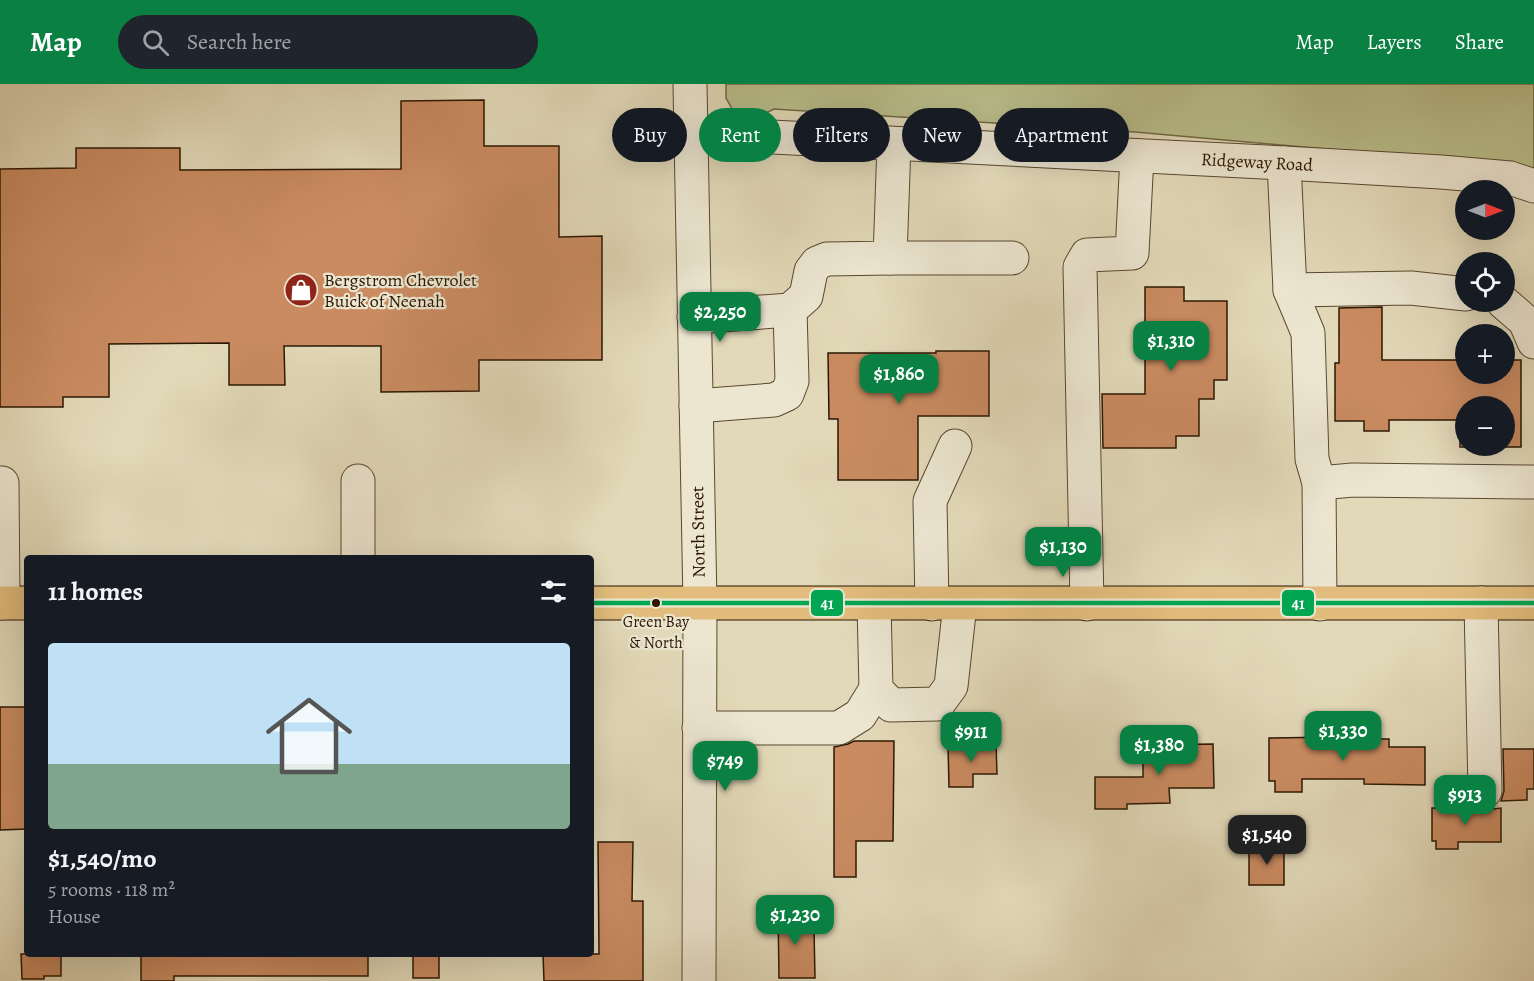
<!DOCTYPE html>
<html lang="en">
<head>
<meta charset="utf-8">
<style>
  body { margin:0; font-family:Alegreya,serif; background:#20242c; color:#f1f3f6; height:100vh; display:flex; flex-direction:column; font-size:22px; white-space:nowrap }
  * { box-sizing:border-box; margin:0 }
  p { font-size:20px; color:#9ea1a6 }
  .icon { flex:none; width:33px; height:33px; fill:none; stroke:currentColor; stroke-width:2; stroke-linecap:round; stroke-linejoin:round }
  .map { position:relative; flex:1; overflow:hidden }
  .details { position:absolute; left:24px; top:471px; width:570px; height:402px; display:flex; flex-direction:column; background:#171b24; border-radius:6px; box-shadow:0 6px 24px #0002 }
  .details>* { flex:none }
  .hud { position:absolute; left:612px; top:24px; width:570px; height:54px; display:flex; gap:12px }
  .needle { width:39px; rotate:90deg }
  .tools { position:absolute; left:1455px; top:96px; display:grid; gap:12px }
  .tools a { display:grid; place-items:center; width:60px; height:60px; border-radius:50%; background:#171b24; box-shadow:0 6px 24px #0002; font-size:30px }
  .price { position:absolute; translate:-50% -51px; padding:0 14px; border-radius:12px; background:#0b8043; color:#fff; font-size:20px; line-height:39px; filter:drop-shadow(0 2px 3px #0008) }
  .price::after { content:''; position:absolute; left:50%; top:36px; width:18px; height:14px; margin-left:-9px; background:inherit; clip-path:polygon(0 0,100% 0,50% 100%) }
  .price.on { background:#222; color:#fff }
  ul { padding:0; list-style:none }
  li { display:grid; align-content:center; gap:12px; height:318px; padding:0 24px }
  li span { display:grid; place-items:center; height:186px; border-radius:6px; color:#555 }
  li>.icon { margin-inline-start:auto }
  span .icon { width:108px; height:108px; fill:#fffc; stroke-width:1 }
  li b { font-size:26px }
  h2 { display:flex; justify-content:space-between; align-items:center; height:72px; padding:0 24px; font-size:26px }
  .pill { padding:0 21px; border-radius:27px; background:#171b24; box-shadow:0 6px 24px #0002; font-size:21px; line-height:54px }
  .pill.on { background:#0b8043; color:#fff }
  header { display:flex; align-items:center; gap:36px; box-sizing:border-box; height:84px; padding:0 30px; background:#0b8043; color:#fff }
  header strong { font-size:28px }
  nav { display:flex; gap:33px; margin-inline-start:auto; font-size:21px }
  .search { width:420px; height:54px; background:#20242c; display:flex; align-items:center; gap:15px; box-sizing:border-box; padding:0 21px; border-radius:33px; color:#9ea1a6; font-size:22px }
  .map>svg:first-child { display:block }
  .green { fill:#b9be8b; stroke:#726a46; stroke-width:1.5 }
  .building { fill:#ca8b61; stroke:#2b1702; stroke-width:1.5; fill-rule:evenodd }
  .lines { fill:none; stroke-linecap:round; stroke-linejoin:round }
  .minor-casing { stroke:#594830; stroke-width:35 }
  .major-casing { stroke:#2b1702; stroke-width:35 }
  .minor { stroke:#ece6d1; stroke-width:33 }
  .major { stroke:#e1bc7c; stroke-width:33 }
  .bus-1-casing { stroke:#ece6d1; stroke-width:9 }
  .bus-1 { stroke:#00a651; stroke-width:4.5 }
  .bus-dot { fill:#2b1702; stroke:#ece6d1; stroke-width:2 }
  .labels { text-anchor:middle; stroke-width:4.5; stroke-linejoin:round; paint-order:stroke }
  .bus-label { font-size:16px; fill:#2b1702; stroke:#ece6d1 }
  .street-label { font-size:18px; fill:#2b1702; stroke:#ece6d1 }
  .poi-label { font-size:18px; fill:#2b1702; stroke:#ece6d1; text-anchor:start }
  .line-badge { stroke:#ece6d1; stroke-width:2 }
  .badge-label { font-size:16px; text-anchor:middle; font-weight:bold; fill:#fff }
</style>
</head>
<body>
<header>
<strong>Map</strong>
<div class="search"><svg class="icon" aria-label="search" viewBox="0 0 24 24"><circle cx="10" cy="10" r="6"/><path d="M15 15l6 6"/></svg>Search here</div>
<nav><a>Map</a><a>Layers</a><a>Share</a></nav>
</header>
<div class="map">
<svg width="1534" height="897" viewBox="0 0 1534 897">
  <rect width="100%" height="100%" fill="#e2d9b8"/>
  <filter id="stains"><feTurbulence type="fractalNoise" baseFrequency=".00333" numOctaves="4"/><feColorMatrix values="0 0 0 0 .2 0 0 0 0 .09 0 0 0 0 .02 0 0 0 .5 -.17"/></filter>
  <radialGradient id="worn" r=".72"><stop offset=".6" stop-color="#630" stop-opacity="0"/><stop offset="1" stop-color="#630" stop-opacity=".3"/></radialGradient>
  <path class="green" d="M 726,0 L 1534,0 L 1534,97 L 1450,76 L 1135,48 L 774,25 L 754,35 L 735,30 L 726,14 Z"/>
  <g class="building">
    <path d="M 484,16 L 484,62 L 559,62 L 559,153 L 602,152 L 602,276 L 479,276 L 479,307 L 381,308 L 381,262 L 284,262 L 285,301 L 229,301 L 229,259 L 109,260 L 109,313 L 63,313 L 63,323 L 0,323 L 0,85 L 76,84 L 76,64 L 180,64 L 180,86 L 401,85 L 401,17 Z"/>
    <path d="M 1145,203 L 1184,203 L 1184,217 L 1227,217 L 1227,296 L 1214,296 L 1214,315 L 1199,315 L 1199,352 L 1176,352 L 1176,364 L 1103,364 L 1102,310 L 1145,310 Z"/>
    <path d="M 1382,223 L 1382,276 L 1466,276 L 1466,290 L 1504,290 L 1504,276 L 1521,276 L 1521,363 L 1460,363 L 1460,336 L 1389,336 L 1389,347 L 1364,347 L 1364,337 L 1335,337 L 1335,279 L 1339,279 L 1339,224 ZM 1466,322 L 1504,322 L 1504,362 L 1466,362 Z"/>
    <path d="M 936,267 L 989,267 L 989,332 L 918,332 L 918,396 L 838,396 L 838,335 L 829,335 L 828,269 L 936,269 Z"/>
    <path d="M 0,623 L 27,623 L 27,745 L 0,746 Z"/>
    <path d="M 1337,653 L 1337,655 L 1389,655 L 1389,663 L 1425,663 L 1425,701 L 1364,700 L 1364,695 L 1302,695 L 1302,708 L 1275,708 L 1275,697 L 1269,697 L 1269,654 Z"/>
    <path d="M 854,657 L 894,657 L 893,757 L 856,757 L 856,793 L 834,793 L 834,663 L 848,660 Z"/>
    <path d="M 996,659 L 997,690 L 973,690 L 973,703 L 949,703 L 948,661 Z"/>
    <path d="M 1213,660 L 1214,704 L 1169,704 L 1170,719 L 1127,720 L 1127,725 L 1095,725 L 1095,693 L 1143,693 L 1143,661 Z"/>
    <path d="M 1503,665 L 1534,665 L 1534,705 L 1527,705 L 1527,716 L 1501,717 L 1504,707 Z"/>
    <path d="M 1432,724 L 1478,724 L 1485,726 L 1501,724 L 1501,758 L 1458,758 L 1458,765 L 1436,765 L 1436,757 L 1432,757 Z"/>
    <path d="M 598,758 L 633,758 L 632,817 L 643,817 L 643,897 L 544,897 L 543,870 L 599,870 Z"/>
    <path d="M 1284,762 L 1284,801 L 1249,801 L 1249,763 Z"/>
    <path d="M 804,825 L 804,845 L 814,845 L 815,894 L 779,894 L 778,826 Z"/>
    <path d="M 21,870 L 61,870 L 61,892 L 44,892 L 44,895 L 22,895 Z"/>
    <path d="M 141,870 L 368,870 L 368,892 L 174,892 L 174,897 L 141,897 Z"/>
    <rect x="413" y="870" width="26" height="24"/>
  </g>
  <g class="lines">
    <g class="minor-casing">
      <g id="minor">
        <path d="M 690,0 L 700,519 L 699,897"/>
        <path d="M 691,49 L 1284,79 L 1441,88 L 1510,94 L 1534,102"/>
        <path d="M 1284,79 L 1290,206 L 1308,249 L 1312,375 L 1319,399 L 1320,520"/>
        <path d="M 890,174 L 1012,174"/>
        <path d="M 1290,206 L 1411,204 L 1466,210"/>
        <path d="M 1503,218 L 1525,237 L 1534,258"/>
        <path d="M 694,233 L 790,226 L 806,212 L 811,187 L 817,179 L 827,175 L 890,174 L 894,60"/>
        <path d="M 696,322 L 774,316 L 787,310 L 792,297 L 790,226"/>
        <path d="M 358,397 L 358,474"/>
        <path d="M 2,399 L 3,519"/>
        <path d="M 1319,399 L 1353,396 L 1534,398"/>
        <path d="M 1481,519 L 1485,707"/>
        <path d="M 874,520 L 876,605 L 891,621 L 938,620 L 951,602 L 960,520"/>
        <path d="M 932,520 L 930,417 L 955,362"/>
        <path d="M 1087,520 L 1080,183 L 1087,171 L 1132,169 L 1137,72"/>
        <path d="M 699,644 L 839,644 L 860,631 L 876,605"/>
      </g>
    </g>
    <g class="major-casing">
      <g id="major">
        <path d="M 0,519 L 27,519"/>
        <path d="M 591,519 L 1534,519"/>
      </g>
    </g>
    <use href="#minor" class="minor"/>
    <use href="#major" class="major"/>
    <g class="bus-1-casing">
      <path id="bus-1" d="M 591,519 L 1534,519"/>
    </g>
    <use href="#bus-1" class="bus-1"/>
  </g>
  <defs>
    <g id="shop-disc" transform="scale(1.725)"><circle r="9.5" fill="#8f2418" stroke="#ece6d1"/><path d="M-5-2.5h2.3a2.7 3.5 0 0 1 5.4 0H5L5.5 6h-11ZM-1.5-2.5h3a1.5 2.3 0 0 0-3 0Z" fill="#fff"/></g>
  </defs>
  <g fill-rule="evenodd">
    <use href="#shop-disc" x="301" y="206"/>
  </g>
  <circle class="bus-dot" cx="656" cy="519" r="5"/>
  <g class="labels">
    <g class="bus-label">
      <text x="656" y="543">Green Bay<tspan x="656" dy="21">&amp; North</tspan></text>
    </g>
    <g class="street-label">
      <text transform="translate(1257 78) rotate(3)" y="6">Ridgeway Road</text>
      <text transform="translate(698 448) rotate(-91)" y="6">North Street</text>
    </g>
    <g class="poi-label">
      <text x="324" y="202">Bergstrom Chevrolet<tspan x="324" dy="21">Buick of Neenah</tspan></text>
    </g>
  </g>
  <g class="line-badge">
    <rect x="810" y="505" width="34" height="28" rx="6" fill="#00a651"/>
    <rect x="1281" y="505" width="34" height="28" rx="6" fill="#00a651"/>
  </g>
  <g class="badge-label">
    <text x="827" y="525">41</text>
    <text x="1298" y="525">41</text>
  </g>
  <rect width="100%" height="100%" filter="url(#stains)"/>
  <rect width="100%" height="100%" fill="url(#worn)"/>
</svg>
<div class="tools">
<a><svg class="needle" viewBox="-14 -14 28 28"><path d="M0-13l5 13h-10z" fill="#e53935"/><path d="M0 13l5-13h-10z" fill="#9ea1a6"/></svg></a>
<a><svg class="icon" aria-label="locate" viewBox="0 0 24 24"><circle cx="12" cy="12" r="6"/><path d="M12 2v4M12 18v4M2 12h4M18 12h4"/></svg></a>
<a>+</a>
<a>−</a>
</div>
<b class="price" style="left:720px;top:259px">$2,250</b>
<b class="price" style="left:1171px;top:288px">$1,310</b>
<b class="price" style="left:899px;top:321px">$1,860</b>
<b class="price" style="left:1063px;top:494px">$1,130</b>
<b class="price" style="left:1343px;top:678px">$1,330</b>
<b class="price" style="left:971px;top:679px">$911</b>
<b class="price" style="left:1159px;top:692px">$1,380</b>
<b class="price" style="left:725px;top:708px">$749</b>
<b class="price" style="left:1465px;top:742px">$913</b>
<b class="price on" style="left:1267px;top:782px">$1,540</b>
<b class="price" style="left:795px;top:862px">$1,230</b>
<div class="hud">
<a class="pill">Buy</a>
<a class="pill on">Rent</a>
<a class="pill">Filters</a>
<a class="pill">New</a>
<a class="pill">Apartment</a>
</div>
<section class="details">
<h2>11 homes<svg class="icon" aria-label="filters" viewBox="0 0 24 24"><path d="M4 7h16M4 17h16"/><circle cx="9" cy="7" r="2"/><circle cx="15" cy="17" r="2"/></svg></h2>
<ul>
<li><span style="background:linear-gradient(#bfe0f5 65%,#7fa58c 0)"><svg class="icon" aria-label="home" viewBox="0 0 24 24"><path d="M3 11l9-7 9 7M6 9v11h12V9"/></svg></span><div><b>$1,540/mo</b><p>5 rooms · 118 m²</p><p>House</p></div></li>
</ul>
</section>
</div>
</body>
</html>
